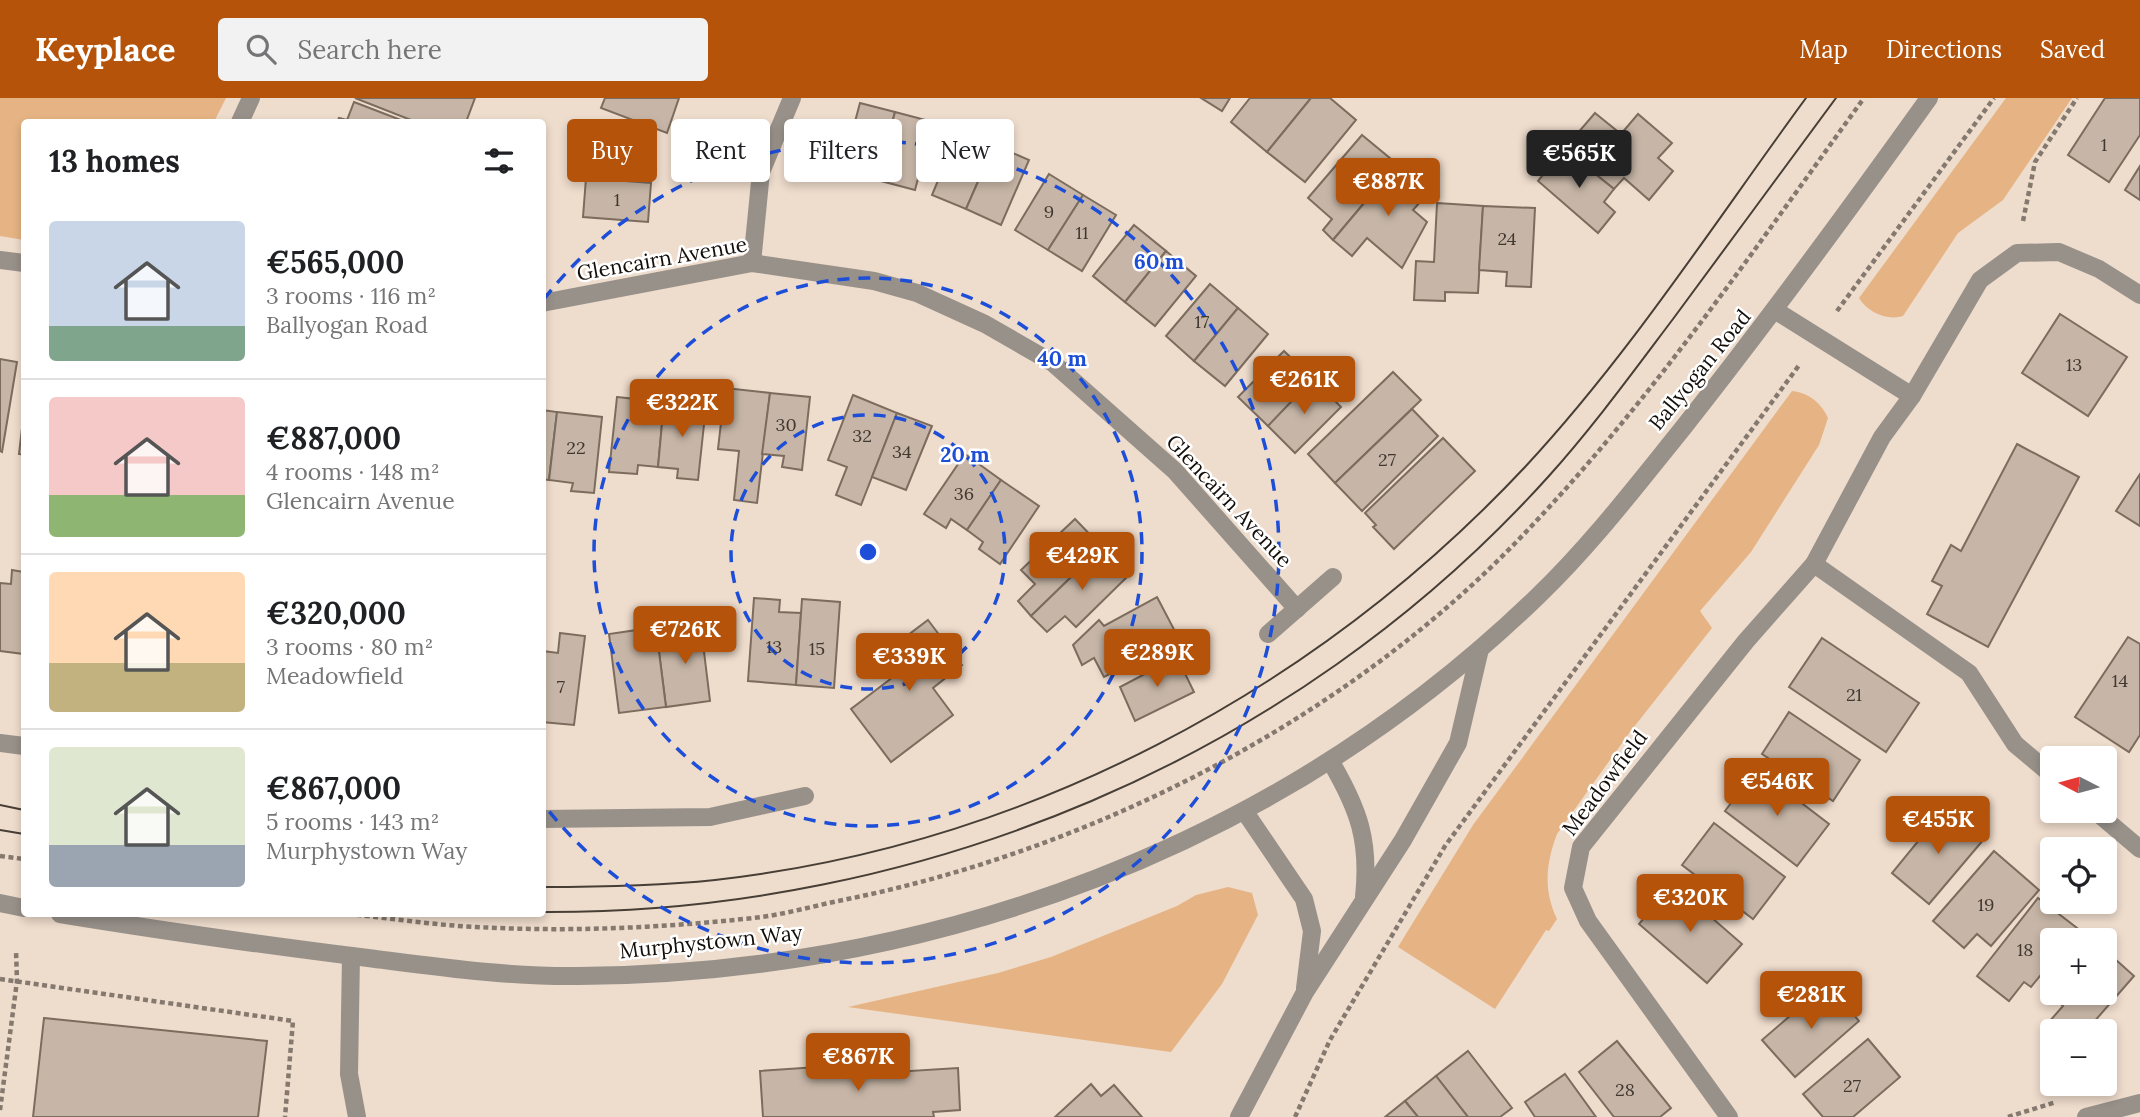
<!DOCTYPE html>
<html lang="en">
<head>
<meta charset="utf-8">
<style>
  body { margin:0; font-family:Lora,serif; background:#f2f2f2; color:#202124; height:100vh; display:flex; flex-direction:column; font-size:26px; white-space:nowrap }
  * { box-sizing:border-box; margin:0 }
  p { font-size:23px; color:#757577 }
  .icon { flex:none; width:38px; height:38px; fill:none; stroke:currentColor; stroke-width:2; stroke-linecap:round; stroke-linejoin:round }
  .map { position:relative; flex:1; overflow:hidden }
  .sheet { position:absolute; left:21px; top:21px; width:525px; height:798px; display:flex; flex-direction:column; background:#fff; border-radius:7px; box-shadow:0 4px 10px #0003 }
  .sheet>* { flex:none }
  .hud { position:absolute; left:567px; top:21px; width:665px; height:63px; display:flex; gap:14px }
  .needle { width:46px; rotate:276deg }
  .tools { position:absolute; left:2040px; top:648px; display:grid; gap:14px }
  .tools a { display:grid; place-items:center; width:77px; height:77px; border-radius:7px; background:#fff; box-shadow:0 4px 10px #0003; font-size:35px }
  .price { position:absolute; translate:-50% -60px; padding:0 16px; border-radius:7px; background:#b45309; color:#fff; font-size:23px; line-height:46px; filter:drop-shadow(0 2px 4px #0008) }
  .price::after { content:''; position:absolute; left:50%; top:42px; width:21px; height:16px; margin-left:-10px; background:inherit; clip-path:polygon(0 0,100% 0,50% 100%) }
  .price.active { background:#222; color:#fff }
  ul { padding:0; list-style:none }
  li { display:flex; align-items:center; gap:21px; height:175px; padding:0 28px }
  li+li { border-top:2px solid #e0e0e0 }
  li span { display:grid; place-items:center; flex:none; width:196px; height:140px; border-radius:7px; color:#555 }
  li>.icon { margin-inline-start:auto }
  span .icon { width:84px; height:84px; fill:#fffc; stroke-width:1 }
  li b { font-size:30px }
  h2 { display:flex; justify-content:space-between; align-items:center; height:84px; padding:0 28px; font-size:30px }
  .pill { padding:0 24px; border-radius:7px; background:#fff; box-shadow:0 4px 10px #0003; font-size:24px; line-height:63px }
  .pill.active { background:#b45309; color:#fff }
  header { display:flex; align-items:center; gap:42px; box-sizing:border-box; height:98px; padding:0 35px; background:#b45309; color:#fff }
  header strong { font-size:33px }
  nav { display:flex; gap:38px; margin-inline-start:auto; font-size:24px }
  .search { width:490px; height:63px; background:#f2f2f2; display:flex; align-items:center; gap:18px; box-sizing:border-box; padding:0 24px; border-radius:7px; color:#757577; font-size:26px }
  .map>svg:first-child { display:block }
  .green { fill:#e6b484 }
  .building { fill:#c7b6a7; stroke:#7c6c5e; stroke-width:2 }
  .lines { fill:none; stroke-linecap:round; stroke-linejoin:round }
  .path { stroke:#85796f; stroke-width:4.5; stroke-dasharray:5 3.5; stroke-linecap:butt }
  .minor { stroke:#98918a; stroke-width:18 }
  .tram { stroke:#473e36; stroke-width:2 }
  .ring { fill:none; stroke:#1d4ed8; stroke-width:3.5; stroke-dasharray:12 9 }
  .labels { text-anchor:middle; stroke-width:5; stroke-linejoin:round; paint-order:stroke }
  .number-label { font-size:18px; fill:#413830 }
  .street-label { font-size:21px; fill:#140e09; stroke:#fff }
  .centre { fill:#1d4ed8; stroke:#fff; stroke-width:3.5 }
  .ring-label { font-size:21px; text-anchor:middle; font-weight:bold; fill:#1d4ed8; stroke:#fff; stroke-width:5; stroke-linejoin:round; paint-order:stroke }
</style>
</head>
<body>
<header>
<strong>Keyplace</strong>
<div class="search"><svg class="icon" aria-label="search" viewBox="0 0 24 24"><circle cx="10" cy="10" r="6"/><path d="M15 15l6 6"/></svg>Search here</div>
<nav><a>Map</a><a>Directions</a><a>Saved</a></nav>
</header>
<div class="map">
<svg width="2140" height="1019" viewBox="0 0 2140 1019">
  <rect width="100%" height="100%" fill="#eedccc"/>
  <g class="green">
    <path d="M 0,0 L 226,0 L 214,24 L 24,24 L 24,142 L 0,138 Z"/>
    <path d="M 2006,0 L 2072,0 L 2003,102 L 1958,135 L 1903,218 C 1887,223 1867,214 1859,200 Z"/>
    <path d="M 1792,293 C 1810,295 1821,305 1828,320 L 1819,347 L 1751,454 L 1700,513 L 1712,530 L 1630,634 L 1557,736 C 1546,765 1543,792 1557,821 L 1549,833 L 1546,832 L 1495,911 L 1398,849 L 1473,727 Z"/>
    <path d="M 1228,789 L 1252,795 L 1258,817 L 1222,886 L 1171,954 L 848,909 L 998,875 L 1051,859 L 1177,808 L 1196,797 Z"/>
  </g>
  <g class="building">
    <path d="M 355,0 L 475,0 L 466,24 L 416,24 Z"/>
    <path d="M 605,0 L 679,0 L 667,35 L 601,10 Z"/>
    <path d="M 1201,0 L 1230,0 L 1222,13 Z"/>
    <path d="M 1250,0 L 1311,0 L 1267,54 L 1231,24 Z"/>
    <path d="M 1311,0 L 1330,0 L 1356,22 L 1305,84 L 1267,54 Z"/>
    <path d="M 2105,0 L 2140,0 L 2140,37 L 2109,84 L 2068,57 Z"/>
    <path d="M 354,4 L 406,24 L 337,24 L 339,20 L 347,22 Z"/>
    <path d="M 860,5 L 895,14 L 877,82 L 842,72 Z"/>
    <path d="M 895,14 L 933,24 L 915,92 L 877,82 Z"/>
    <path d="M 1595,15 L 1621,36 L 1638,16 L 1672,45 L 1658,60 L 1673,73 L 1649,102 L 1624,80 L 1614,91 L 1564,51 Z"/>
    <path d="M 959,32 L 994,47 L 966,111 L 932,97 Z"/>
    <path d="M 1362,37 L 1397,66 L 1333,142 L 1323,132 L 1332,121 L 1308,100 Z"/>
    <path d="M 588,41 L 655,46 L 651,85 L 586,80 Z"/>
    <path d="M 994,47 L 1029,62 L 1001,127 L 966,111 Z"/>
    <path d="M 1564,51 L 1614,91 L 1604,104 L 1615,114 L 1598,135 L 1538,83 Z"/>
    <path d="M 1397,66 L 1429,94 L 1413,112 L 1427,124 L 1402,170 L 1367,140 L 1352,158 L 1333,142 Z"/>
    <path d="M 2140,68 L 2140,102 L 2125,92 Z"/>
    <path d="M 1049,76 L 1083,97 L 1048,152 L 1015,132 Z"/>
    <path d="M 586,80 L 651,85 L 648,124 L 583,119 Z"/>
    <path d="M 1083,97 L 1116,117 L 1082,173 L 1048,152 Z"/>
    <path d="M 1437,105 L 1483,108 L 1478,195 L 1445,194 L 1445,203 L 1414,202 L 1416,163 L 1434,164 Z"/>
    <path d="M 1483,108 L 1535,110 L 1531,189 L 1506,188 L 1507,174 L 1479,172 Z"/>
    <path d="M 1134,127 L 1166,153 L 1125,204 L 1093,178 Z"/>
    <path d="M 1166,153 L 1196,178 L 1155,228 L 1125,204 Z"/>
    <path d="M 1210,186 L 1238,210 L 1194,263 L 1166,238 Z"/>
    <path d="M 1238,210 L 1268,236 L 1225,288 L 1194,263 Z"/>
    <path d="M 2060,216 L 2127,259 L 2088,318 L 2022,275 Z"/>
    <path d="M 1284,253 L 1313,281 L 1268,328 L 1238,299 Z"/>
    <path d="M 0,261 L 17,264 L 2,354 L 0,353 Z"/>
    <path d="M 1393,274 L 1421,302 L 1335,385 L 1308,356 Z"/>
    <path d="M 1313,281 L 1341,309 L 1295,355 L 1268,328 Z"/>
    <path d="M 725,290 L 770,295 L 757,405 L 734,402 L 739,353 L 718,351 Z"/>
    <path d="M 770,295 L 810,299 L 802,372 L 782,369 L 784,358 L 762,356 Z"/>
    <path d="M 853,297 L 897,315 L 861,407 L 836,397 L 847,369 L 828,362 Z"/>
    <path d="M 617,299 L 664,304 L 658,369 L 638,367 L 637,376 L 609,374 Z"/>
    <path d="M 664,304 L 706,308 L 698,382 L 677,380 L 678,371 L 658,369 Z"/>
    <path d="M 1412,311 L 1438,338 L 1362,413 L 1335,385 Z"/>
    <path d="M 542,312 L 557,314 L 549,382 L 542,381 Z"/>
    <path d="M 24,313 L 24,357 L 19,356 Z"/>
    <path d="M 557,314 L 602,319 L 594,395 L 571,393 L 573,385 L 549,382 Z"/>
    <path d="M 897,315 L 932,328 L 906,392 L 872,379 Z"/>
    <path d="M 1443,340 L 1475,373 L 1394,451 L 1373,429 L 1376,427 L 1365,415 Z"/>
    <path d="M 2017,346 L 2079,379 L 1988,549 L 1927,516 L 1942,488 L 1932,483 L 1951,447 L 1961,453 Z"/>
    <path d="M 965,356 L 1001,382 L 967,432 L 951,421 L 946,430 L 924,416 Z"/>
    <path d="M 2140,376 L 2140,428 L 2116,413 Z"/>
    <path d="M 1001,382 L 1039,408 L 1000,466 L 979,451 L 983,444 L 967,432 Z"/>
    <path d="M 1075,421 L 1102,449 L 1031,518 L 1018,503 L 1035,486 L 1021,472 Z"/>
    <path d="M 1102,449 L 1129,477 L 1076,529 L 1065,518 L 1047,534 L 1031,518 Z"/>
    <path d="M 12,472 L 24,474 L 24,556 L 0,553 L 0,485 L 11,486 Z"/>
    <path d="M 1157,499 L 1179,541 L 1104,579 L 1094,560 L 1082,567 L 1073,547 L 1099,522 L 1104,528 Z"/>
    <path d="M 754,500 L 780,502 L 779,514 L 801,515 L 796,587 L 748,583 Z"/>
    <path d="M 802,501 L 840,504 L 834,590 L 796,587 Z"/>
    <path d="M 700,521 L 710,603 L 666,609 L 658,546 L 674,544 L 671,525 Z"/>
    <path d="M 928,522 L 962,567 L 933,590 L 953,617 L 891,664 L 851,611 L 897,576 L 883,556 Z"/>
    <path d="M 637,532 L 639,549 L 658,546 L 666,609 L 619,615 L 609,536 Z"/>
    <path d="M 560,535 L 585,538 L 574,627 L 542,624 L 542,553 L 558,555 Z"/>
    <path d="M 2128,539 L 2140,546 L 2140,637 L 2129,654 L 2075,619 Z"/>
    <path d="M 1822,540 L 1919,605 L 1886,654 L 1789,589 Z"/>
    <path d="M 1177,559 L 1194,594 L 1135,623 L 1120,589 Z"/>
    <path d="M 1789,614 L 1860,662 L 1833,703 L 1762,656 Z"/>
    <path d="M 1757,671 L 1829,726 L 1797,768 L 1725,713 Z"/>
    <path d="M 1946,709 L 1984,741 L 1929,806 L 1892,775 Z"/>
    <path d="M 1714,725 L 1785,779 L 1753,821 L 1682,767 Z"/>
    <path d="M 1994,753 L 2039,792 L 1991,848 L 1977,836 L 1964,850 L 1933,823 Z"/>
    <path d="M 1673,786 L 1742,846 L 1707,885 L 1639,826 Z"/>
    <path d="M 2038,800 L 2077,830 L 2068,842 L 2053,842 L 2053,862 L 2031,889 L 2024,884 L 2009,903 L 1977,878 Z"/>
    <path d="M 2105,852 L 2134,878 L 2086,933 L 2057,933 L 2048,925 L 2063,908 L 2046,893 L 2053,885 L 2053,894 L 2105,894 Z"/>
    <path d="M 1827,886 L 1859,923 L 1795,979 L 1762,942 Z"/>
    <path d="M 44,920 L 267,943 L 258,1019 L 33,1019 Z"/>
    <path d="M 1868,941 L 1900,979 L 1853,1019 L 1823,1019 L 1803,996 Z"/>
    <path d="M 1617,943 L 1671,1010 L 1660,1019 L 1614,1019 L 1579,974 Z"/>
    <path d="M 1468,953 L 1512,1010 L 1500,1019 L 1468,1019 L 1436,978 Z"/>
    <path d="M 862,966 L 862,976 L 958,970 L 960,1012 L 933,1014 L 934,1019 L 763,1019 L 760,973 Z"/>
    <path d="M 1565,976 L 1596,1019 L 1535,1019 L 1525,1004 Z"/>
    <path d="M 1436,978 L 1468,1019 L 1418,1019 L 1405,1003 Z"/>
    <path d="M 1091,986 L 1101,998 L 1114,987 L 1142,1019 L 1055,1019 Z"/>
    <path d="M 1405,1003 L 1418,1019 L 1385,1019 Z"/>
  </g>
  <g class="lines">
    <g class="path">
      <path d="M 2023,123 L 2035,64 L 2077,0"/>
      <path d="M 1837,213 L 1994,0"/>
      <path d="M 0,758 L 24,761"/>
      <path d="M 348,816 C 390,820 433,827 476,829 C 569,834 661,830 753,820 C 783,817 813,808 843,802 C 1093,752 1347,622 1524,436 C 1651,303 1756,149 1864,0"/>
      <path d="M 0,881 L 293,923 L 285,1019"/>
      <path d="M 0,1012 L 17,883 L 16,852"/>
      <path d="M 1295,1019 L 1330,942 L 1445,748 L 1800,266"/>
      <path d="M 2008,1019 L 2056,1004"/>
    </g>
    <g class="minor">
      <path d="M 240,24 L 251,0"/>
      <path d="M 0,162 L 24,165"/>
      <path d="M 752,165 L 761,74 L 792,0"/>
      <path d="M 542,205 L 752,165 L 874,183 L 917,195 L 985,226 L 1053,265 L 1175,373 L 1297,511"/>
      <path d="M 1776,213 L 1912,298"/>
      <path d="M 1814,466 L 1969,575 L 2015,646 L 2053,678"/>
      <path d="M 1268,536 L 1333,479"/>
      <path d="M 0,645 L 24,648"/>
      <path d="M 1331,664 C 1359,712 1370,743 1364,799"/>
      <path d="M 2094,712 L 2140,751"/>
      <path d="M 1245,714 L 1304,801 L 1312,833 L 1305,890"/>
      <path d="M 542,721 L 710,719 L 805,698"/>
      <path d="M 0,805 L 24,810"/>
      <path d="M 60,816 C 163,833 265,847 368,860 C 439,869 508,879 579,878 C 936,875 1280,748 1538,498 C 1591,447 1636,388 1683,330 C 1768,222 1849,112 1929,0"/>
      <path d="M 351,858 L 349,976 L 357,1019"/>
      <path d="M 1239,1019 L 1305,894 L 1403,742 L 1458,645 L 1480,551"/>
      <path d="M 1729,1019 L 1588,823 L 1573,790 L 1581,749 L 1746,543 L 1814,466 L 1882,339 L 1912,298 L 1980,182 L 2017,155 L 2059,154 L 2099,171 L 2140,197"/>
      <path d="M 2086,1019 L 2140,1005"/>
    </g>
    <g class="tram">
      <path d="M 0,707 L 24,712"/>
      <path d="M 0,732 L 24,736"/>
      <path d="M 542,789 C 600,789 658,788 715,782 C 1024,747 1313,595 1525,369 C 1630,256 1715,124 1806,0"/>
      <path d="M 542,814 C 920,816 1294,661 1548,379 C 1593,329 1633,274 1673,221 C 1727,147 1782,74 1836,0"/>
    </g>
  </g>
  <g class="ring">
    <circle cx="868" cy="454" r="137"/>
    <circle cx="868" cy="454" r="274"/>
    <path d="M544 201A411 411 0 1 1 544 707"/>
  </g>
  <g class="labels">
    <g class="number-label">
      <text x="2104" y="53">1</text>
      <text x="617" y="108">1</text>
      <text x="1049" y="120">9</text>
      <text x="1082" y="141">11</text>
      <text x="1507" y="147">24</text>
      <text x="1202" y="230">17</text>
      <text x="2074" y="273">13</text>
      <text x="786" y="333">30</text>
      <text x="862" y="344">32</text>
      <text x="576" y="356">22</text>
      <text x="902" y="360">34</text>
      <text x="1387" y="368">27</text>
      <text x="964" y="402">36</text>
      <text x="774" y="555">13</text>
      <text x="817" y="557">15</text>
      <text x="2120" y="589">14</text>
      <text x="561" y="595">7</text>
      <text x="1854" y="603">21</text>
      <text x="1986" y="813">19</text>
      <text x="2025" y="858">18</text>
      <text x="1852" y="994">27</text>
      <text x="1625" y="998">28</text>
    </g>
    <g class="street-label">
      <text transform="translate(662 161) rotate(-10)" y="7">Glencairn Avenue</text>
      <text transform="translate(1700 272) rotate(-51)" y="7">Ballyogan Road</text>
      <text transform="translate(1229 403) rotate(47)" y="7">Glencairn Avenue</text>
      <text transform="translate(1605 685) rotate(-53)" y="7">Meadowfield</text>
      <text transform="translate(711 844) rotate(-6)" y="7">Murphystown Way</text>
    </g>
  </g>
  <circle cx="868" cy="454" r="10" class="centre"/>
  <g class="ring-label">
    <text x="1159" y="171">60 m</text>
    <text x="1062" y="268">40 m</text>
    <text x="965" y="364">20 m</text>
  </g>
</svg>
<div class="tools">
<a><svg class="needle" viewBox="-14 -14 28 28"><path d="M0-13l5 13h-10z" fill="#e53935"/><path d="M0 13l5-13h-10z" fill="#757577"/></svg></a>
<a><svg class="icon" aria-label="locate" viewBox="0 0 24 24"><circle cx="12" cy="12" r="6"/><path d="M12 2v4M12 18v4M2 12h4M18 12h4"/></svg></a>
<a>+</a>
<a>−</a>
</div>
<b class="price active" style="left:1579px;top:92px">€565K</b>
<b class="price" style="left:1388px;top:120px">€887K</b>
<b class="price" style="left:1304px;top:318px">€261K</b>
<b class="price" style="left:682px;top:341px">€322K</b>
<b class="price" style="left:1082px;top:494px">€429K</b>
<b class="price" style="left:685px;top:568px">€726K</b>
<b class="price" style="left:1157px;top:591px">€289K</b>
<b class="price" style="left:909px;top:595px">€339K</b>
<b class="price" style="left:1777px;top:720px">€546K</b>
<b class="price" style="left:1938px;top:758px">€455K</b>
<b class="price" style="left:1690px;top:836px">€320K</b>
<b class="price" style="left:1811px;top:933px">€281K</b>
<b class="price" style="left:858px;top:995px">€867K</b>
<div class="hud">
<a class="pill active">Buy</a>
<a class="pill">Rent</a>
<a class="pill">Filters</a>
<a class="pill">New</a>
</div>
<section class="sheet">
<h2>13 homes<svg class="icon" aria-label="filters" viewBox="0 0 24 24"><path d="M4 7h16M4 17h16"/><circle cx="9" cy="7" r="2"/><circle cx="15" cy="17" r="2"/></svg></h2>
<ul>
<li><span style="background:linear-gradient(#c9d6e8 75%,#7fa58c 0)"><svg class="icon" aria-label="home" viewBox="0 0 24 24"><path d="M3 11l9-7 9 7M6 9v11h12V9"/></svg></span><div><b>€565,000</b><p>3 rooms · 116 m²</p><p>Ballyogan Road</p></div></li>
<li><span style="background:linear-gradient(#f6c9c9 70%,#8fb573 0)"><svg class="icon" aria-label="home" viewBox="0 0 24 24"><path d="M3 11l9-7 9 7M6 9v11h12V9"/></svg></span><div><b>€887,000</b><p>4 rooms · 148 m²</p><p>Glencairn Avenue</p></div></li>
<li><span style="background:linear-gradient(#ffd9b3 65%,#c2b280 0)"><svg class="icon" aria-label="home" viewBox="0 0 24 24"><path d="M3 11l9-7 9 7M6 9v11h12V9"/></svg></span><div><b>€320,000</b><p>3 rooms · 80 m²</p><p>Meadowfield</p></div></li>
<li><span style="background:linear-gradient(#dfe7d0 70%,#9aa5b1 0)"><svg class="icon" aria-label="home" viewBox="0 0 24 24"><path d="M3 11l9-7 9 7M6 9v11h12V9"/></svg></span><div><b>€867,000</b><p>5 rooms · 143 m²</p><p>Murphystown Way</p></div></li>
</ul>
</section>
</div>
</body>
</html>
